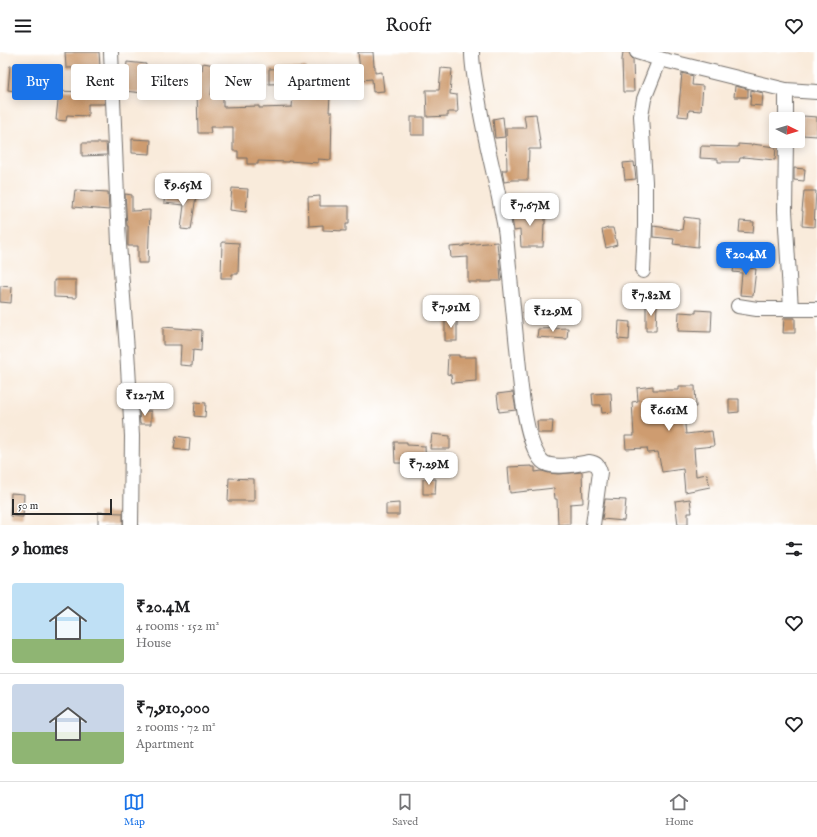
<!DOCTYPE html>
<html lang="en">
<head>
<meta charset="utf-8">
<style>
  body { margin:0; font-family:"IM FELL English",serif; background:#f2f2f2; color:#202124; height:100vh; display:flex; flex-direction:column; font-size:15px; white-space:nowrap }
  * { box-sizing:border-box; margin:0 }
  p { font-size:13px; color:#757577 }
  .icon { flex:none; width:22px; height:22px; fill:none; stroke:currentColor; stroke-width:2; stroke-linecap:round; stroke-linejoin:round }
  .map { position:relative; height:473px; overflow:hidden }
  .side { display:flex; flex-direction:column; background:#fff; flex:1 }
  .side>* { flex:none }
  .banner { position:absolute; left:12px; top:12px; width:400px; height:36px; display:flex; gap:8px }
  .needle { width:26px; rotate:95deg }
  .fabs { position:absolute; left:769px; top:60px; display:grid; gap:8px }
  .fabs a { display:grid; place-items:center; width:36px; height:36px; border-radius:4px; background:#fff; box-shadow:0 2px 10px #0003; font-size:20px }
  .scale { position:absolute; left:12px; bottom:10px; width:100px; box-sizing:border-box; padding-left:4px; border:2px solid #2b2b2b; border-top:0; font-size:11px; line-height:14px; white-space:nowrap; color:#2b2b2b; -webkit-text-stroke:3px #fff; paint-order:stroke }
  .price { position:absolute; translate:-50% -34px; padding:0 9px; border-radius:8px; background:#fff; color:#222; font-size:13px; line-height:26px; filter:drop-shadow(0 1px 2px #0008) }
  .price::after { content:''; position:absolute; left:50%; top:24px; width:12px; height:9px; margin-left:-6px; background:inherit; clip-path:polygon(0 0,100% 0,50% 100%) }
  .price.selected { background:#1a73e8; color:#fff }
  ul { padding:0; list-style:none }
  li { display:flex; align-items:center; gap:12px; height:100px; padding:0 12px }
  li+li { border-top:1px solid #e0e0e0 }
  li span { display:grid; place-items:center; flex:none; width:112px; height:80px; border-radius:4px; color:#555 }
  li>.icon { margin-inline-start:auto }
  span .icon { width:48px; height:48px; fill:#fffc; stroke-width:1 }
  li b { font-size:17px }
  h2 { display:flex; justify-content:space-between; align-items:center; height:48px; padding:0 12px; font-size:17px }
  .chip { padding:0 14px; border-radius:4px; background:#fff; box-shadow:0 2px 10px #0003; font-size:14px; line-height:36px }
  .chip.selected { background:#1a73e8; color:#fff }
  header { display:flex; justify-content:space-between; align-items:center; height:52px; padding:0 12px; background:#fff; font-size:18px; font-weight:600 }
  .tab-bar { display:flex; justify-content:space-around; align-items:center; height:56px; border-top:1px solid #e0e0e0; background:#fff; font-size:11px; color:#757577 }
  .tab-bar a { display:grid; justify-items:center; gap:2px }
  .tab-bar .selected { color:#1a73e8 }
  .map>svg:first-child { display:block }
  .building { fill:#ce9c70 }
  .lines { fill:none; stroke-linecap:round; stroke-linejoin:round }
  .minor-casing { stroke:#736e69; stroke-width:16 }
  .minor { stroke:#fff; stroke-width:14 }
</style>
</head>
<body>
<header><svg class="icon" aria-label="menu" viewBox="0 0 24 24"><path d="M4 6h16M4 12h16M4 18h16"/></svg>Roofr<svg class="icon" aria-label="heart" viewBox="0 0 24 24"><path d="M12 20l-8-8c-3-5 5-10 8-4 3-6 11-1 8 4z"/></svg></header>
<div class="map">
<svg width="817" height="473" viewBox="0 0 817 473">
  <rect width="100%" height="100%" fill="#fff"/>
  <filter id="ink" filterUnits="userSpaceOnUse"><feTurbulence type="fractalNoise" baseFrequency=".025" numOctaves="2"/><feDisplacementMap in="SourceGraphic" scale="8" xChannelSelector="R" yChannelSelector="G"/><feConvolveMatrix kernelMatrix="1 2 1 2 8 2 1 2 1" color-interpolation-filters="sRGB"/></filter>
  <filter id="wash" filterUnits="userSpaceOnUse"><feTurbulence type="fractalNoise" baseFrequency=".012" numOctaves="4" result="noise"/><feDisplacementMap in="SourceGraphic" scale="16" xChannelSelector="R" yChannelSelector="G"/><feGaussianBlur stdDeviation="0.9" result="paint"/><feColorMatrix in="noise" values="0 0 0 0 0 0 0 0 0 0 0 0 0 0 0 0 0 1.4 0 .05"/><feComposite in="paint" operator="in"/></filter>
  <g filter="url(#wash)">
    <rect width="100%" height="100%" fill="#f9ebdb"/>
    <g id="blocks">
      <g class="building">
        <path d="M 65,0 L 99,0 L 100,15 L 66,16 Z"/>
        <path d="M 358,0 L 373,0 L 374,14 L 375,14 L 375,21 L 382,20 L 384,39 L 373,40 L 372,27 L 361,28 Z"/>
        <path d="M 623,0 L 629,0 L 631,5 L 633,7 L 634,40 L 623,40 L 622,8 Z"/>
        <path d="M 127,10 L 146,12 L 143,41 L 124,39 Z"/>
        <path d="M 203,11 L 215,13 L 211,43 L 223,44 L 223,55 L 259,54 L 259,56 L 292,55 L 294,31 L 269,32 L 269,17 L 306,15 L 306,29 L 329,31 L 328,44 L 330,44 L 329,60 L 332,60 L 331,108 L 318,107 L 318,111 L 288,109 L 288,110 L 258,109 L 258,112 L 247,112 L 247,106 L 238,106 L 238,99 L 233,99 L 233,75 L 210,75 L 211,81 L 198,81 L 197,39 L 190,38 L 191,36 L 178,35 L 179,16 L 202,18 Z"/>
        <path d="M 10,14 L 24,15 L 21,40 L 8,38 Z"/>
        <path d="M 51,16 L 61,16 L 62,31 L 51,31 Z"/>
        <path d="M 441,16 L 452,17 L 450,42 L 457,43 L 458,60 L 448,60 L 448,64 L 427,65 L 426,38 L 439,38 Z"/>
        <path d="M 682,21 L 693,24 L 692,33 L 703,34 L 701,59 L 689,58 L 688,65 L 678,64 Z"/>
        <path d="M 735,34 L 748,37 L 748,45 L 734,45 Z"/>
        <path d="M 751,38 L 763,41 L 762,54 L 750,53 Z"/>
        <path d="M 59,39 L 104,41 L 105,52 L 88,52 L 88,64 L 67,63 L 66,69 L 56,68 Z"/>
        <path d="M 536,62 L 541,97 L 529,97 L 528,128 L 511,128 L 511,129 L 504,130 L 502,118 L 507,118 L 506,76 L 526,76 L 524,63 Z"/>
        <path d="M 803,64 L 817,65 L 817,84 L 802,83 Z"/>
        <rect x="411" y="65" width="13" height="18"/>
        <path d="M 503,65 L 505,85 L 495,86 L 493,67 Z"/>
        <path d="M 132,87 L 151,88 L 150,102 L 132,101 Z"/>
        <path d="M 82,91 L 106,91 L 107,103 L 82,104 Z"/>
        <path d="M 738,92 L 752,93 L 752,92 L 776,95 L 775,108 L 743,105 L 743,106 L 740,106 L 739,110 L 718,110 L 718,107 L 700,106 L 701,94 L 738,95 Z"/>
        <path d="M 634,110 L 636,127 L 625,128 L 623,111 Z"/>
        <path d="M 794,116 L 805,117 L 804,129 L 794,128 Z"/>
        <path d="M 232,136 L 248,137 L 246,160 L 230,158 Z"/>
        <path d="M 75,138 L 108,140 L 109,158 L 73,155 Z"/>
        <path d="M 165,139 L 196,144 L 191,178 L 181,177 L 184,153 L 164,151 Z"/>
        <path d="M 804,139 L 816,139 L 814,175 L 802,174 L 803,159 L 802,159 Z"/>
        <path d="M 125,142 L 132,143 L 132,159 L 150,158 L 148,211 L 138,211 L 138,194 L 128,194 L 128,174 L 127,174 Z"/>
        <path d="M 320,144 L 320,154 L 349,154 L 349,172 L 346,172 L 346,179 L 323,178 L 323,173 L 309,174 L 308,145 Z"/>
        <path d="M 532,157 L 545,157 L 545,172 L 544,172 L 543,195 L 521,195 L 520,178 L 514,179 L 511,160 L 532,159 Z"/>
        <path d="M 684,165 L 699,167 L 698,195 L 673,192 L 674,187 L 653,185 L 653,174 L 682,178 Z"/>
        <path d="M 740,169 L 754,170 L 753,181 L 739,180 Z"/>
        <path d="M 608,176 L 613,176 L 617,193 L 606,196 L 602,178 Z"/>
        <path d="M 222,190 L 239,191 L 238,222 L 232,222 L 232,226 L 221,226 Z"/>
        <path d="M 497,190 L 498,201 L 499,201 L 501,229 L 492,229 L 492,230 L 468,230 L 468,205 L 451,206 L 450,195 L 464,194 L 464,193 Z"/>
        <path d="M 735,206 L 750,207 L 749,216 L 756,217 L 753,244 L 740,243 L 742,221 L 733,220 Z"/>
        <path d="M 54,228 L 76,228 L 76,246 L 54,245 Z"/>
        <path d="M 0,234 L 12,235 L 11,251 L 0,250 Z"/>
        <path d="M 646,251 L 657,251 L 656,279 L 646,279 Z"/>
        <path d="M 696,258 L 712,259 L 711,280 L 678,279 L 679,260 L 696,261 Z"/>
        <rect x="445" y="265" width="12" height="24"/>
        <path d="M 784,266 L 795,266 L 795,281 L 783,281 Z"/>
        <path d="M 619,269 L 630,270 L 629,288 L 618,287 Z"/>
        <path d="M 163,275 L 202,278 L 201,299 L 193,298 L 192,314 L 180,313 L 181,293 L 163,293 Z"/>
        <path d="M 568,276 L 567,287 L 537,285 L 538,277 Z"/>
        <path d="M 448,303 L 459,303 L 459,305 L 476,305 L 476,329 L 452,331 L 451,323 L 447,322 Z"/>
        <path d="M 653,334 L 653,338 L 679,338 L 679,334 L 695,334 L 696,355 L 683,355 L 686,382 L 712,379 L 714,394 L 694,396 L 696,424 L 707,422 L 710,435 L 685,440 L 683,417 L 662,420 L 658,400 L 648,401 L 647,396 L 626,397 L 625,384 L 634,384 L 632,350 L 638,349 L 637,336 Z"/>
        <path d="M 513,340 L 516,358 L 499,360 L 497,342 Z"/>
        <path d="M 611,341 L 612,360 L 602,361 L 601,353 L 593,353 L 592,342 Z"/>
        <path d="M 729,347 L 739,347 L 739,360 L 729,361 Z"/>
        <path d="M 195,350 L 206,351 L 205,365 L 194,364 Z"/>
        <path d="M 139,359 L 151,359 L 151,372 L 140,372 Z"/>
        <path d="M 537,369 L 553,369 L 552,381 L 538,381 Z"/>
        <path d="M 432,382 L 450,384 L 450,397 L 430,397 Z"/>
        <path d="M 176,384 L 190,386 L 189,399 L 174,397 Z"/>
        <path d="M 394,390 L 407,390 L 407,393 L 425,394 L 426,418 L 414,418 L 414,411 L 395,411 Z"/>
        <path d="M 532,414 L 532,415 L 535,415 L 535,420 L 542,419 L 549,421 L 558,422 L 582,420 L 583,451 L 570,452 L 570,472 L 558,473 L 557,447 L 555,447 L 554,436 L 510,441 L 508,415 Z"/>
        <path d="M 229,426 L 254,427 L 254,449 L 228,449 Z"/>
        <path d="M 423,427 L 436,427 L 435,442 L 423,442 Z"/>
        <path d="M 11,441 L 24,442 L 23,465 L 10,464 Z"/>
        <path d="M 605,447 L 626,448 L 624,469 L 602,467 Z"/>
        <path d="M 690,447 L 692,461 L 688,461 L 688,473 L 678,473 L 675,449 Z"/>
        <path d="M 399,451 L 399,463 L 386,463 L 386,452 Z"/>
        <path d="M 98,460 L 123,461 L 123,473 L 98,473 Z"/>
      </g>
    </g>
  </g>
  <g filter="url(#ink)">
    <use href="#blocks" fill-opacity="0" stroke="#736e69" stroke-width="1"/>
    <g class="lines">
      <g class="minor-casing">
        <g id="minor">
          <path d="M 111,0 L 119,192 L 127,298 L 132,384 L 131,473"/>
          <path d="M 472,0 C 472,17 476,34 479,51 C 485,89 496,127 503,166 C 506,179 507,192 508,205 C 512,242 515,279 519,316 C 521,339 526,392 542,409 C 551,418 577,412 589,410 C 596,411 598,413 600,420 L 593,473"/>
          <path d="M 637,0 L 660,7 L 786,38 L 817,40"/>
          <path d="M 786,67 L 786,38"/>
          <path d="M 786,89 L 785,159 L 791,257"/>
          <path d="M 643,219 L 645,174 L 645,130 L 641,64 L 644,47 L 660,7"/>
          <path d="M 738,254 L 757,257 L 817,257"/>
        </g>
      </g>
      <use href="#minor" class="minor"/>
    </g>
  </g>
</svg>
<div class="fabs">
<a><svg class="needle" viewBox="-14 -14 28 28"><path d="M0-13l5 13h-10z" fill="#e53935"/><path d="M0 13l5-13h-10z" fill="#757577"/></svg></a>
</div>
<div class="scale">50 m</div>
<b class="price" style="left:183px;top:155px">₹9.65M</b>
<b class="price" style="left:530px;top:175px">₹7.67M</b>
<b class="price selected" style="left:746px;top:224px">₹20.4M</b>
<b class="price" style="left:651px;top:265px">₹7.82M</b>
<b class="price" style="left:451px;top:277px">₹7.91M</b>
<b class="price" style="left:553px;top:281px">₹12.9M</b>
<b class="price" style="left:145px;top:365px">₹12.7M</b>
<b class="price" style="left:669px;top:380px">₹6.61M</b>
<b class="price" style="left:429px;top:434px">₹7.29M</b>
<div class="banner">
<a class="chip selected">Buy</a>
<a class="chip">Rent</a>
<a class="chip">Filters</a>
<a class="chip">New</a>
<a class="chip">Apartment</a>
</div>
</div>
<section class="side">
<h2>9 homes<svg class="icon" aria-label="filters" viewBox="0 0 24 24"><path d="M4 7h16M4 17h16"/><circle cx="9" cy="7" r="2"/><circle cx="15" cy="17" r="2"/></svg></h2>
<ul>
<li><span style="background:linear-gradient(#bfe0f5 70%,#8fb573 0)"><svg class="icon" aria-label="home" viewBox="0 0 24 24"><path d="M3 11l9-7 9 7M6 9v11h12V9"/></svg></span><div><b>₹20.4M</b><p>4 rooms · 152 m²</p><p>House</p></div><svg class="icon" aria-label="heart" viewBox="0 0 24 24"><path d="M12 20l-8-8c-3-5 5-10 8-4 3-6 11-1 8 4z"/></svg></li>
<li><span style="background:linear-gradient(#c9d6e8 60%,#8fb573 0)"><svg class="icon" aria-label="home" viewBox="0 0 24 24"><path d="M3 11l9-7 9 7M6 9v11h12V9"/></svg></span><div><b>₹7,910,000</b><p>2 rooms · 72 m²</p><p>Apartment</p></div><svg class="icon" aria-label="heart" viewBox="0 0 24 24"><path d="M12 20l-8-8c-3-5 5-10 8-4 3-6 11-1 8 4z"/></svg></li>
</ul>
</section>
<nav class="tab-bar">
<a class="selected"><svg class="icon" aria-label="map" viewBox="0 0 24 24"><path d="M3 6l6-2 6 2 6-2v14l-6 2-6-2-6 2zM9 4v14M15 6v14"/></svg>Map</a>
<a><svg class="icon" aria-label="saved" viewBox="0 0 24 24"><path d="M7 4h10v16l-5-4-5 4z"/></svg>Saved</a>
<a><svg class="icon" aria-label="home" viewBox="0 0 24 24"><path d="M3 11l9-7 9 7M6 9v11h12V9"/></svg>Home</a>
</nav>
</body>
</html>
